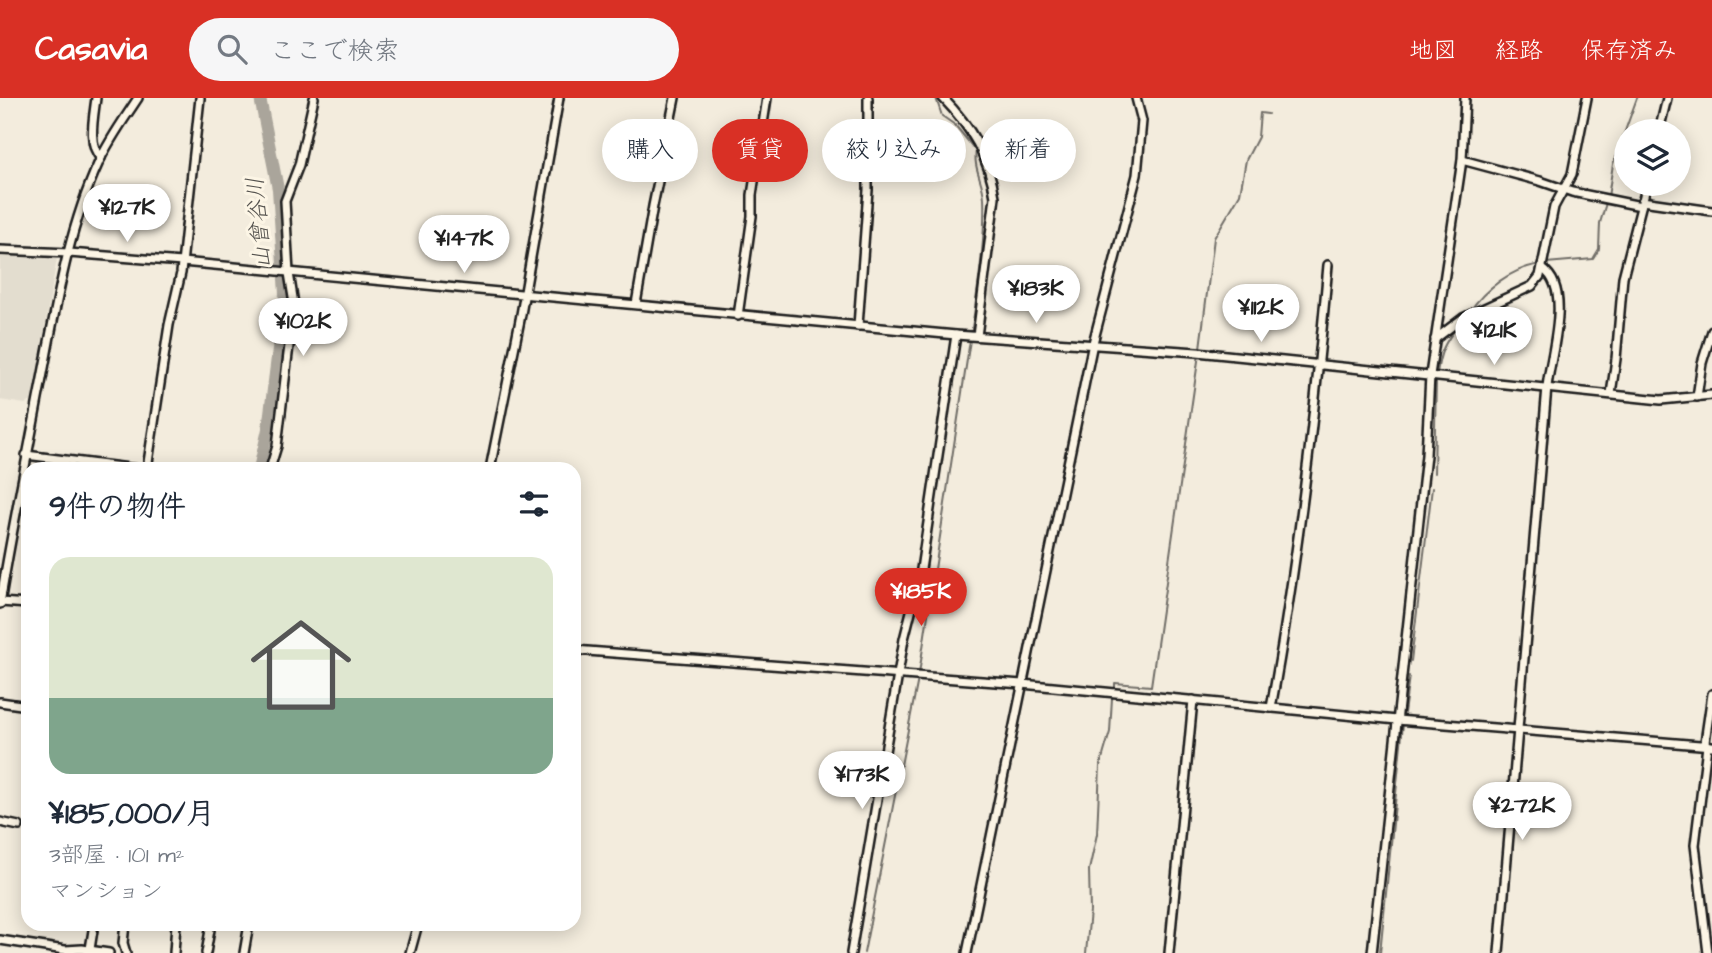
<!DOCTYPE html>
<html lang="ja">
<head>
<meta charset="utf-8">
<style>
  body { margin:0; font-family:"Architects Daughter","Klee One",sans-serif; background:#f6f6f7; color:#1f2937; height:100vh; display:flex; flex-direction:column; font-size:26px; white-space:nowrap }
  * { box-sizing:border-box; margin:0 }
  p { font-size:23px; color:#747a83 }
  .icon { flex:none; width:38px; height:38px; fill:none; stroke:currentColor; stroke-width:2; stroke-linecap:round; stroke-linejoin:round }
  .map { position:relative; flex:1; overflow:hidden }
  .details { position:absolute; left:21px; top:364px; width:560px; height:469px; display:flex; flex-direction:column; background:#fff; border-radius:21px; box-shadow:0 4px 18px #0003 }
  .details>* { flex:none }
  .hud { position:absolute; left:602px; top:21px; width:665px; height:63px; display:flex; gap:14px }
  .controls { position:absolute; left:1614px; top:21px; display:grid; gap:14px }
  .controls a { display:grid; place-items:center; width:77px; height:77px; border-radius:50%; background:#fff; box-shadow:0 4px 18px #0003; font-size:35px }
  .price { position:absolute; translate:-50% -60px; padding:0 16px; border-radius:24px; background:#fff; color:#222; font-size:23px; line-height:46px; filter:drop-shadow(0 2px 4px #0008) }
  .price::after { content:''; position:absolute; left:50%; top:42px; width:21px; height:16px; margin-left:-10px; background:inherit; clip-path:polygon(0 0,100% 0,50% 100%) }
  .price.active { background:#d93025; color:#fff }
  ul { padding:0; list-style:none }
  li { display:grid; align-content:center; gap:14px; height:371px; padding:0 28px }
  li+li { border-top:2px solid #e0e1e3 }
  li span { display:grid; place-items:center; height:217px; border-radius:21px; color:#555 }
  li>.icon { margin-inline-start:auto }
  span .icon { width:126px; height:126px; fill:#fffc; stroke-width:1 }
  li b { font-size:30px }
  h2 { display:flex; justify-content:space-between; align-items:center; height:84px; padding:0 28px; font-size:30px }
  .tag { padding:0 24px; border-radius:32px; background:#fff; box-shadow:0 4px 18px #0003; font-size:24px; line-height:63px }
  .tag.active { background:#d93025; color:#fff }
  header { display:flex; align-items:center; gap:42px; box-sizing:border-box; height:98px; padding:0 35px; background:#d93025; color:#fff }
  header strong { font-size:33px }
  nav { display:flex; gap:38px; margin-inline-start:auto; font-size:24px }
  .search { width:490px; height:63px; background:#f6f6f7; display:flex; align-items:center; gap:18px; box-sizing:border-box; padding:0 24px; border-radius:38px; color:#747a83; font-size:26px }
  .map>svg:first-child { display:block }
  .built { fill:#e3ddcf }
  .lines { fill:none; stroke-linecap:round; stroke-linejoin:round }
  .stream { stroke:#716e68; stroke-width:2 }
  .river { stroke:#aaa59b; stroke-width:12 }
  .minor-casing { stroke:#1c1c1c; stroke-width:12 }
  .minor { stroke:#fcf5e5; stroke-width:7 }
  .labels { text-anchor:middle; stroke-width:6; stroke-linejoin:round; paint-order:stroke }
  .water-label { font-size:23px; font-style:italic; fill:#55534f; stroke:#fcf5e5 }
</style>
</head>
<body>
<header>
<strong>Casavia</strong>
<div class="search"><svg class="icon" aria-label="search" viewBox="0 0 24 24"><circle cx="10" cy="10" r="6"/><path d="M15 15l6 6"/></svg>ここで検索</div>
<nav><a>地図</a><a>経路</a><a>保存済み</a></nav>
</header>
<div class="map">
<svg width="1712" height="855" viewBox="0 0 1712 855">
  <rect width="100%" height="100%" fill="#f3ecdd"/>
  <filter id="ink" filterUnits="userSpaceOnUse"><feTurbulence type="fractalNoise" baseFrequency=".0143" numOctaves="2"/><feDisplacementMap in="SourceGraphic" scale="14" xChannelSelector="R" yChannelSelector="G"/><feConvolveMatrix kernelMatrix="1 2 1 2 8 2 1 2 1" color-interpolation-filters="sRGB"/></filter>
  <g filter="url(#ink)">
    <path class="built" d="M 0,158 L 57,160 L 32,303 L 25,306 L 0,302 Z"/>
    <g class="lines">
      <g class="stream">
        <path d="M 936,0 L 942,18 L 955,27 L 976,53 C 973,70 983,83 984,100 C 986,141 977,196 971,237"/>
        <path d="M 1608,99 L 1613,66 L 1637,0"/>
        <path d="M 1546,165 L 1593,161 L 1599,151 L 1600,125 L 1606,105"/>
        <path d="M 1469,214 C 1486,190 1511,171 1540,166"/>
        <path d="M 1200,250 L 1214,140 L 1240,96 L 1246,62 L 1258,39 L 1260,15 L 1268,16"/>
        <path d="M 1437,277 C 1439,255 1445,243 1459,227"/>
        <path d="M 1434,375 L 1436,283"/>
        <path d="M 1411,563 L 1432,390"/>
        <path d="M 919,576 L 970,242"/>
        <path d="M 1115,589 L 1115,585 L 1151,588 L 1199,256"/>
        <path d="M 1404,615 L 1409,578"/>
        <path d="M 864,855 L 918,581"/>
        <path d="M 1086,855 L 1090,813 L 1089,772 L 1097,736 L 1100,668 L 1110,634 L 1112,600"/>
        <path d="M 1380,855 L 1403,626"/>
      </g>
      <path class="river" d="M 259,371 L 268,331 L 285,196 L 278,91 L 260,0"/>
      <g class="minor-casing">
        <g id="minor">
          <path d="M 96,0 C 94,17 87,48 101,60"/>
          <path d="M 943,0 C 971,29 989,59 995,99 L 977,238"/>
          <path d="M 1659,33 L 1667,0"/>
          <path d="M 1462,62 L 1540,83 L 1572,94 L 1641,108"/>
          <path d="M 1642,103 L 1712,113"/>
          <path d="M 0,152 L 69,155 L 182,164 L 956,237 L 1197,254 L 1661,302 L 1712,297"/>
          <path d="M 636,206 L 653,108 L 675,0"/>
          <path d="M 738,218 L 752,118 L 752,97 L 767,0"/>
          <path d="M 858,228 L 868,92 L 868,0"/>
          <path d="M 1435,241 L 1463,220 L 1532,188 L 1540,178 L 1554,109 L 1572,76 L 1587,0"/>
          <path d="M 1611,296 L 1616,261 L 1623,179 L 1647,86"/>
          <path d="M 1697,299 L 1702,265 L 1712,233"/>
          <path d="M 26,357 L 137,371"/>
          <path d="M 147,371 L 169,227 L 181,175 L 200,0"/>
          <path d="M 270,371 L 277,348 L 294,206 L 289,175 L 285,103 L 299,67 L 314,0"/>
          <path d="M 490,371 L 520,222 L 559,0"/>
          <path d="M 0,504 L 28,506"/>
          <path d="M 0,506 C 11,437 25,370 38,301 C 54,222 65,138 99,64 C 109,42 125,20 138,0"/>
          <path d="M 574,552 L 1022,586 L 1397,622 L 1712,648"/>
          <path d="M 0,604 L 28,608"/>
          <path d="M 1271,610 C 1298,463 1315,315 1328,167"/>
          <path d="M 0,724 L 19,728"/>
          <path d="M 125,826 L 123,845 L 126,855"/>
          <path d="M 0,842 L 65,852 L 82,851 L 109,855"/>
          <path d="M 90,851 L 94,826"/>
          <path d="M 174,855 L 176,826"/>
          <path d="M 206,855 L 211,826"/>
          <path d="M 244,855 L 249,826"/>
          <path d="M 410,855 L 418,826"/>
          <path d="M 851,855 L 904,541 L 920,478 L 956,237"/>
          <path d="M 967,855 L 1093,245 L 1137,77 L 1142,23 L 1136,0"/>
          <path d="M 1169,855 L 1193,602"/>
          <path d="M 1372,855 L 1426,357 L 1430,277 L 1462,62 L 1465,0"/>
          <path d="M 1499,855 L 1547,289 C 1550,258 1573,192 1543,171"/>
          <path d="M 1708,855 L 1695,747 L 1707,648 L 1705,644 L 1712,596"/>
        </g>
      </g>
      <use href="#minor" class="minor"/>
    </g>
  </g>
  <g class="labels">
    <g class="water-label">
      <text transform="translate(258 125) rotate(-95)" y="8">山曾谷川</text>
    </g>
  </g>
</svg>
<div class="controls">
<a><svg class="icon" aria-label="layers" viewBox="0 0 24 24"><path d="M12 4l9 5-9 5-9-5zM3 14l9 5 9-5"/></svg></a>
</div>
<b class="price" style="left:127px;top:146px">¥127K</b>
<b class="price" style="left:464px;top:177px">¥147K</b>
<b class="price" style="left:1036px;top:227px">¥183K</b>
<b class="price" style="left:1261px;top:246px">¥112K</b>
<b class="price" style="left:303px;top:260px">¥102K</b>
<b class="price" style="left:1494px;top:269px">¥121K</b>
<b class="price active" style="left:921px;top:530px">¥185K</b>
<b class="price" style="left:862px;top:713px">¥173K</b>
<b class="price" style="left:1522px;top:744px">¥272K</b>
<div class="hud">
<a class="tag">購入</a>
<a class="tag active">賃貸</a>
<a class="tag">絞り込み</a>
<a class="tag">新着</a>
</div>
<section class="details">
<h2>9件の物件<svg class="icon" aria-label="filters" viewBox="0 0 24 24"><path d="M4 7h16M4 17h16"/><circle cx="9" cy="7" r="2"/><circle cx="15" cy="17" r="2"/></svg></h2>
<ul>
<li><span style="background:linear-gradient(#dfe7d0 65%,#7fa58c 0)"><svg class="icon" aria-label="home" viewBox="0 0 24 24"><path d="M3 11l9-7 9 7M6 9v11h12V9"/></svg></span><div><b>¥185,000/月</b><p>3部屋 · 101 m²</p><p>マンション</p></div></li>
</ul>
</section>
</div>
</body>
</html>
